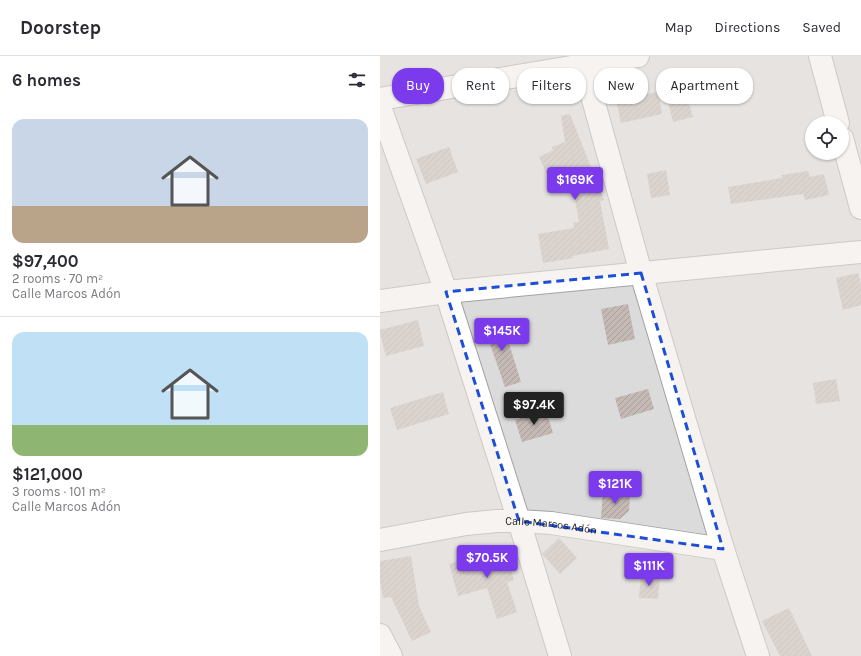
<!DOCTYPE html>
<html lang="en">
<head>
<meta charset="utf-8">
<style>
  body { margin:0; font-family:Karla,sans-serif; background:#f2f2f3; color:#2b2b33; height:100vh; display:flex; flex-direction:column; font-size:15px; white-space:nowrap }
  * { box-sizing:border-box; margin:0 }
  p { font-size:13px; color:#7c7c81 }
  .icon { flex:none; width:22px; height:22px; fill:none; stroke:currentColor; stroke-width:2; stroke-linecap:round; stroke-linejoin:round }
  .map { position:relative; flex:1; overflow:hidden }
  .panel { display:flex; flex-direction:column; background:#fff; width:380px }
  .panel>* { flex:none }
  .guide { position:absolute; left:12px; top:12px; width:380px; height:36px; display:flex; gap:8px }
  .controls { position:absolute; left:425px; top:60px; display:grid; gap:8px }
  .controls a { display:grid; place-items:center; width:44px; height:44px; border-radius:50%; background:#fff; box-shadow:0 1px 3px #0004; font-size:20px }
  .price { position:absolute; translate:-50% -34px; padding:0 9px; border-radius:4px; background:#7c3aed; color:#fff; font-size:13px; line-height:26px; filter:drop-shadow(0 1px 2px #0008) }
  .price::after { content:''; position:absolute; left:50%; top:24px; width:12px; height:9px; margin-left:-6px; background:inherit; clip-path:polygon(0 0,100% 0,50% 100%) }
  .price.active { background:#222; color:#fff }
  ul { padding:0; list-style:none }
  li { display:grid; align-content:center; gap:8px; height:212px; padding:0 12px }
  li+li { border-top:1px solid #e1e1e2 }
  li span { display:grid; place-items:center; height:124px; border-radius:12px; color:#555 }
  li>.icon { margin-inline-start:auto }
  span .icon { width:72px; height:72px; fill:#fffc; stroke-width:1 }
  li b { font-size:17px }
  h2 { display:flex; justify-content:space-between; align-items:center; height:48px; padding:0 12px; font-size:17px }
  .chip { padding:0 14px; border-radius:16px; background:#fff; box-shadow:0 1px 3px #0004; font-size:14px; line-height:36px }
  .chip.active { background:#7c3aed; color:#fff }
  header { display:flex; align-items:center; gap:24px; box-sizing:border-box; height:56px; padding:0 20px; background:#fff; border-bottom:1px solid #e1e1e2 }
  header strong { font-size:19px }
  nav { display:flex; gap:22px; margin-inline-start:auto; font-size:14px }
  main { display:flex; flex:1; min-height:0 }
  .map>svg:first-child { display:block }
  .residential { fill:#dcdbdb; fill-rule:evenodd }
  .building { fill:url(#building-hatch) }
  .lines { fill:none; stroke-linecap:round; stroke-linejoin:round }
  .minor-casing { stroke:#a2a2a2; stroke-width:24 }
  .minor { stroke:#fff; stroke-width:22 }
  .marked { fill:none; stroke:#1d4ed8; stroke-width:3; stroke-dasharray:8 5; stroke-linejoin:round }
  .labels { text-anchor:middle; stroke-width:3; stroke-linejoin:round; paint-order:stroke }
  .street-label { font-size:11px; fill:#1e1e1e; stroke:#fff }
</style>
</head>
<body>
<header>
<strong>Doorstep</strong>
<nav><a>Map</a><a>Directions</a><a>Saved</a></nav>
</header>
<main>
<section class="panel">
<h2>6 homes<svg class="icon" aria-label="filters" viewBox="0 0 24 24"><path d="M4 7h16M4 17h16"/><circle cx="9" cy="7" r="2"/><circle cx="15" cy="17" r="2"/></svg></h2>
<ul>
<li><span style="background:linear-gradient(#c9d6e8 70%,#b9a48a 0)"><svg class="icon" aria-label="home" viewBox="0 0 24 24"><path d="M3 11l9-7 9 7M6 9v11h12V9"/></svg></span><div><b>$97,400</b><p>2 rooms · 70 m²</p><p>Calle Marcos Adón</p></div></li>
<li><span style="background:linear-gradient(#bfe0f5 75%,#8fb573 0)"><svg class="icon" aria-label="home" viewBox="0 0 24 24"><path d="M3 11l9-7 9 7M6 9v11h12V9"/></svg></span><div><b>$121,000</b><p>3 rooms · 101 m²</p><p>Calle Marcos Adón</p></div></li>
</ul>
</section>
<div class="map">
<svg width="481" height="600" viewBox="0 0 481 600">
  <defs>
    <pattern id="building-hatch" width="6" height="6" patternUnits="userSpaceOnUse"><rect width="6" height="6" fill="#c4b9b4"/><path d="M-1 1l2-2M0 6l6-6M5 7l2-2" fill="none" stroke="#a89f9a"/></pattern>
  </defs>
  <rect width="100%" height="100%" fill="#efeae4"/>
  <path class="residential" d="M 0,0 L 481,0 L 481,600 L 0,600 ZM 432,67 L 462,67 L 462,97 L 432,97 Z"/>
  <g class="building">
    <path d="M 278,36 L 282,58 L 241,67 L 236,44 Z"/>
    <path d="M 307,41 L 313,61 L 293,66 L 288,46 Z"/>
    <path d="M 190,58 L 224,144 L 220,145 L 229,193 L 192,200 L 193,202 L 163,207 L 158,178 L 194,172 L 193,167 L 199,166 L 189,110 L 168,121 L 159,101 L 173,94 L 172,91 L 185,86 L 181,60 Z"/>
    <path d="M 69,91 L 78,116 L 46,128 L 36,103 Z"/>
    <path d="M 286,114 L 290,139 L 271,142 L 267,118 Z"/>
    <path d="M 428,115 L 430,121 L 444,118 L 449,139 L 425,144 L 423,138 L 351,148 L 348,131 L 402,122 L 402,119 Z"/>
    <path d="M 478,217 L 481,229 L 481,249 L 463,254 L 456,222 Z"/>
    <path d="M 248,248 L 255,283 L 228,289 L 221,253 Z"/>
    <path d="M 121,262 L 141,326 L 125,331 L 103,268 Z"/>
    <path d="M 38,264 L 44,290 L 6,300 L 0,278 L 0,274 Z"/>
    <path d="M 456,323 L 460,345 L 436,348 L 433,327 Z"/>
    <path d="M 268,333 L 274,353 L 241,363 L 235,342 Z"/>
    <path d="M 63,336 L 69,358 L 17,374 L 10,352 Z"/>
    <path d="M 166,355 L 173,377 L 142,386 L 135,364 Z"/>
    <path d="M 223,435 L 250,436 L 249,455 L 240,463 L 221,462 Z"/>
    <path d="M 179,482 L 197,502 L 180,518 L 162,498 Z"/>
    <path d="M 124,492 L 134,524 L 127,526 L 137,556 L 117,563 L 107,532 L 78,540 L 69,508 Z"/>
    <path d="M 31,500 L 39,550 L 51,576 L 32,585 L 11,541 L 3,542 L 0,525 L 0,505 Z"/>
    <path d="M 261,518 L 280,520 L 278,543 L 259,542 Z"/>
    <path d="M 409,552 L 432,600 L 400,600 L 382,565 Z"/>
  </g>
  <g class="lines">
    <g class="minor-casing">
      <g id="minor">
        <path d="M 201,0 L 261,217 L 343,493 L 378,600"/>
        <path d="M 440,0 L 458,67"/>
        <path d="M 0,43 L 258,0"/>
        <path d="M 0,51 L 66,236 L 139,465 L 180,600"/>
        <path d="M 462,82 L 481,152"/>
        <path d="M 0,245 L 66,236 L 481,196"/>
        <path id="s1" d="M 0,484 L 86,468 L 117,465 L 139,465 L 171,467 L 343,493"/>
        <path d="M 0,579 L 11,600"/>
      </g>
    </g>
    <use href="#minor" class="minor"/>
  </g>
  <path d="M0 0H481V600H0ZM 261,217 L 343,493 L 139,465 L 66,236 Z" fill="#efeae4" fill-opacity=".55" fill-rule="evenodd"/>
  <path class="marked" d="M 261,217 L 343,493 L 139,465 L 66,236 Z"/>
  <g class="labels">
    <g class="street-label">
      <text dy="4" stroke="none"><textPath href="#s1" startOffset="173">Calle Marcos Adón</textPath></text>
    </g>
  </g>
</svg>
<div class="controls">
<a><svg class="icon" aria-label="locate" viewBox="0 0 24 24"><circle cx="12" cy="12" r="6"/><path d="M12 2v4M12 18v4M2 12h4M18 12h4"/></svg></a>
</div>
<b class="price" style="left:195px;top:145px">$169K</b>
<b class="price" style="left:122px;top:296px">$145K</b>
<b class="price active" style="left:154px;top:370px">$97.4K</b>
<b class="price" style="left:235px;top:449px">$121K</b>
<b class="price" style="left:107px;top:523px">$70.5K</b>
<b class="price" style="left:269px;top:531px">$111K</b>
<div class="guide">
<a class="chip active">Buy</a>
<a class="chip">Rent</a>
<a class="chip">Filters</a>
<a class="chip">New</a>
<a class="chip">Apartment</a>
</div>
</div>
</main>
</body>
</html>
